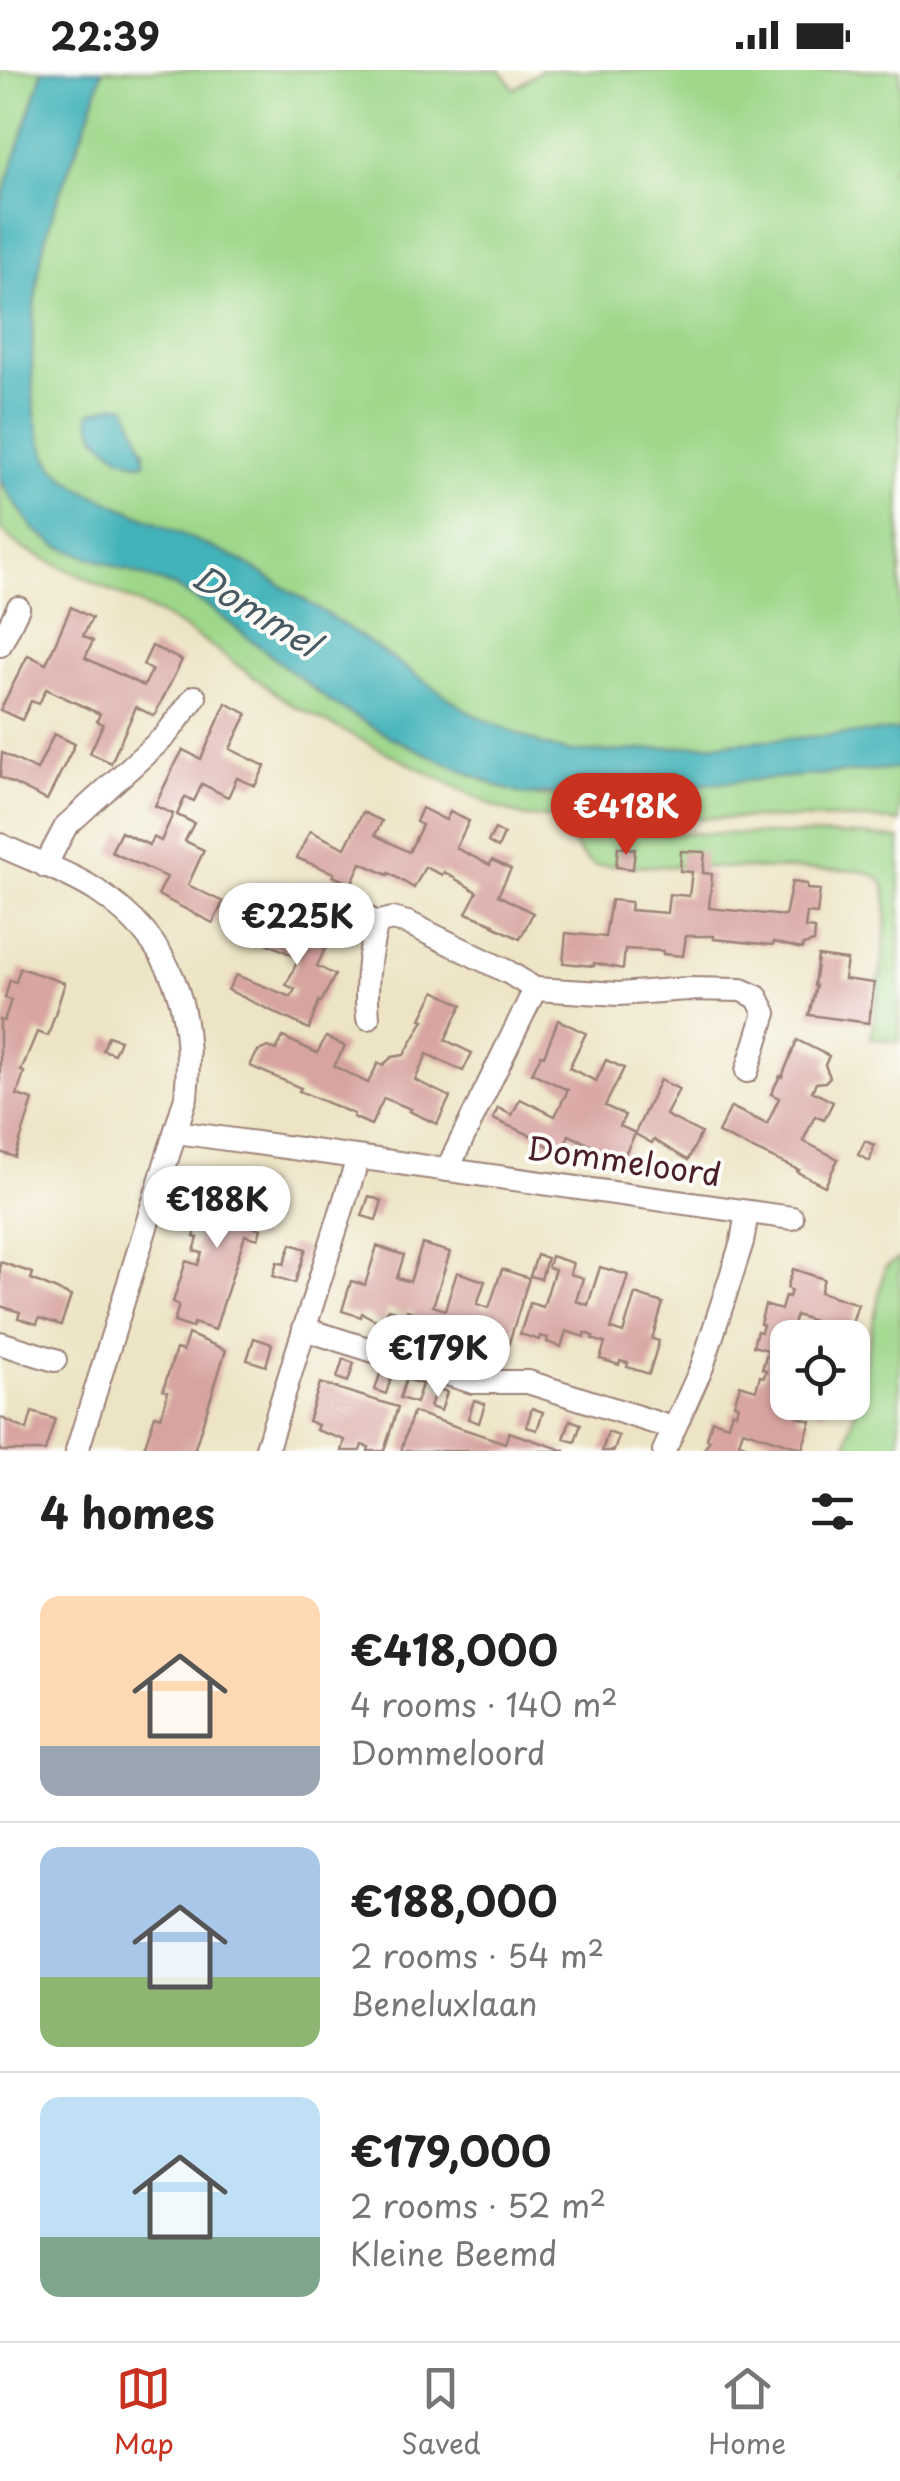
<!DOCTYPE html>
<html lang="en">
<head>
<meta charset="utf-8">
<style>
  body { margin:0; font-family:"Playpen Sans",sans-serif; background:#f6f6f6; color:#222; height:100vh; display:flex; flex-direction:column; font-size:38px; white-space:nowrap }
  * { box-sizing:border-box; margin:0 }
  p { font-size:32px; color:#767676 }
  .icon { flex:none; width:55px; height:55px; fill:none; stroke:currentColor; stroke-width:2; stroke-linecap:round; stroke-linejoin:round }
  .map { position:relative; height:1381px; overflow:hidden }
  .panel { display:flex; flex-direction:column; background:#fff; flex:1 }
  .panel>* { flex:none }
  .tools { position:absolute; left:770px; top:1250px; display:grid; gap:20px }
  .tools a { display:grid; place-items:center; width:100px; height:100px; border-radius:20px; background:#fff; box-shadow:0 2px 8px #0004; font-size:50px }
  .price { position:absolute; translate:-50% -85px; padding:0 22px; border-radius:35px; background:#fff; color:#222; font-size:32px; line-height:65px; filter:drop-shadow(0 2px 5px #0008) }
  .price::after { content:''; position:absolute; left:50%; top:60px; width:30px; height:22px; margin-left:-15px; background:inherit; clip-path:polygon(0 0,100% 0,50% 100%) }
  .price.current { background:#c8321e; color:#fff }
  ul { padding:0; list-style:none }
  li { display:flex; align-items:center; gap:30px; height:250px; padding:0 40px }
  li+li { border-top:2px solid #e0e0e0 }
  li span { display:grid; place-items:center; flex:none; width:280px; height:200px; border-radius:20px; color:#555 }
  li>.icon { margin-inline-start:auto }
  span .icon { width:120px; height:120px; fill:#fffc; stroke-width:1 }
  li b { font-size:42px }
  h2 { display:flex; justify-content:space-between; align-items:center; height:120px; padding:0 40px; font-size:42px }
  .status { display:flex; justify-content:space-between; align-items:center; height:70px; padding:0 50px; background:#fff; direction:ltr }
  .status svg { height:28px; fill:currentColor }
  .tab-bar { display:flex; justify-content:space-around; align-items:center; height:140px; border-top:2px solid #e0e0e0; background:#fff; font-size:28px; color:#767676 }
  .tab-bar a { display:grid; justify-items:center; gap:5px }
  .tab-bar .current { color:#c8321e }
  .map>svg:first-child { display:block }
  .green { fill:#9ed78a; stroke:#747b5a; stroke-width:2.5; fill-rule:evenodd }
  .water { fill:#43b3ba; stroke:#466972; stroke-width:2.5 }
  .building { fill:#d8a4a1 }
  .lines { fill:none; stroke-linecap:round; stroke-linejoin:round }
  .minor-casing { stroke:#9c8278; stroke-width:26 }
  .minor { stroke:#fff; stroke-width:22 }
  .labels { text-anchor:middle; stroke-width:8; stroke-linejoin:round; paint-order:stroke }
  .street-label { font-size:32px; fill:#4a1f2b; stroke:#fdfcf7 }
  .water-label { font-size:35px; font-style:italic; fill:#475a64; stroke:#fdfcf7 }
</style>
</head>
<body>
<div class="status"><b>22:39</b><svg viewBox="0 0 49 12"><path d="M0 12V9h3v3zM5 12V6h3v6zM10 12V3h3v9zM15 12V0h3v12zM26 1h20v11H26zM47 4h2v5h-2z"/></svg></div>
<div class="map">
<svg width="900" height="1381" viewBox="0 0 900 1381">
  <rect width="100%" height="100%" fill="#fdfcf7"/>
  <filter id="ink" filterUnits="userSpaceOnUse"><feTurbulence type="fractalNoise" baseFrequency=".01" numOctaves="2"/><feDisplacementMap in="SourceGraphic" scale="20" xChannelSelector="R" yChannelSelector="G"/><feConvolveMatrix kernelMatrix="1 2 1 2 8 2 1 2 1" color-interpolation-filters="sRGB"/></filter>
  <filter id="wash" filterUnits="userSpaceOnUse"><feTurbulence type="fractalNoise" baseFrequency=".0048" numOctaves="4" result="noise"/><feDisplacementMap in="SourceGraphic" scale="40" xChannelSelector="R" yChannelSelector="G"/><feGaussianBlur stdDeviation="2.25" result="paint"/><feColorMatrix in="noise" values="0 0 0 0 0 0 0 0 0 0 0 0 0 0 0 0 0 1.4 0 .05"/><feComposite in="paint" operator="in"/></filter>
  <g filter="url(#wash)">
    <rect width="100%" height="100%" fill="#ede4c5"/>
    <g class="green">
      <path d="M 0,0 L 43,0 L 0,135 Z"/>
      <path d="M 102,0 L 501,0 L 514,19 L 541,0 L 900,0 L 900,88 L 892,99 L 900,112 L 900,660 L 613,682 L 571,682 L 543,675 L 472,644 L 341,553 L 244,492 L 85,421 C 73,413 58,404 50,391 C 21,343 32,212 48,159 C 63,105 90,55 102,0 ZM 126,336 L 138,371 L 146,382 L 133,393 L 96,366 Z"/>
      <path d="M 0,409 L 34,459 L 57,476 L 175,517 L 209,537 L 332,633 L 390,667 L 499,717 L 540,727 L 900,698 L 900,752 L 872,749 L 525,747 L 496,737 L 292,635 L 203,570 L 162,545 L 22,478 L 0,459 Z"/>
      <path d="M 565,762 L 862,765 L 900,769 L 900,972 L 871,968 C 874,939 896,831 882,812 C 872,799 852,801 838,800 L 594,795 L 583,787 Z"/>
      <path d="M 900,1188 L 900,1381 L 846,1381 L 885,1197 Z"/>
    </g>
    <g class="water">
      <path d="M 43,0 L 102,0 C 90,55 63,105 48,159 C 32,212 21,344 50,392 C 58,404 73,413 85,421 L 244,492 L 341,553 L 472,644 L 543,675 L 571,682 L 613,682 L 900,660 L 900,698 L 694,715 L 525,725 L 499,717 L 390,667 L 332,633 L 209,537 L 175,517 L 57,476 L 34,459 L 12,429 L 0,409 L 0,135 Z"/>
      <path d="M 115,335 L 126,336 C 132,349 147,382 145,393 C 124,396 86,365 90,343 Z"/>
    </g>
    <g id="blocks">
      <g class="building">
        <path d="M 71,537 L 92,548 L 83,566 L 93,571 L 85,588 L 144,616 L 152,600 L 143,595 L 152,576 L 182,590 L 154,646 L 136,637 L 111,693 L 90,683 L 103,654 L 97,651 L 100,644 L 74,632 L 46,619 L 39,634 L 31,631 L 22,650 L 0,640 L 28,585 L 46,594 Z"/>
        <path d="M 226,633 L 247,644 L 230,679 L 265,696 L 255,716 L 237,708 L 228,727 L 202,714 L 194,731 L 185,727 L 177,745 L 194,753 L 185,771 L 204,780 L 188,815 L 223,832 L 213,853 L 158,825 L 167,807 L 111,782 L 121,762 L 149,775 L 153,767 L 161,771 L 173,744 L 155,736 L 173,698 L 183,680 L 201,689 Z"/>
        <path d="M 54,664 L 75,674 L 47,730 L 0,707 L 2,683 L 37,700 Z"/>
        <path d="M 422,738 L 446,750 L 450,742 L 469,751 L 456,778 L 490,795 L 492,790 L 511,799 L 498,825 L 533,843 L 520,869 L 493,856 L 494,854 L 466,843 L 477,822 L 444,802 L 442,805 L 425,797 L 414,818 L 389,803 L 388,805 L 361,793 L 351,814 L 333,806 L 334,803 L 297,788 L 310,761 L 345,778 L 363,742 L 382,751 L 375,765 L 409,782 L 422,755 L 416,752 Z"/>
        <path d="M 495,759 L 504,764 L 498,778 L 488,772 Z"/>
        <path d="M 618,777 L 635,779 L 633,799 L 616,797 Z"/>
        <path d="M 681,781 L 705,782 L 703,803 L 712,804 L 709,838 L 785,846 L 792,812 L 807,814 L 807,819 L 820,820 L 817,844 L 807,843 L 805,858 L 815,859 L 814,872 L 803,875 L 802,879 L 774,872 L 773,875 L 714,869 L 714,866 L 686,866 L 683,886 L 663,884 L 663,881 L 625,879 L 623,899 L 594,893 L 594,896 L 563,893 L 566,863 L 605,867 L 611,830 L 631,832 L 630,840 L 667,843 L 669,824 L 689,826 L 692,802 L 680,801 Z"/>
        <path d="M 315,830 L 342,844 L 323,878 L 325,879 L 317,896 L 335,905 L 321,932 L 319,931 L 309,959 L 228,920 L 236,905 L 291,927 L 295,919 L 286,915 L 299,888 L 262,871 L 272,852 L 298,866 Z"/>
        <path d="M 818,886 L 847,890 L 844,909 L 874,913 L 869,953 L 809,945 L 816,916 L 814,916 Z"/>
        <path d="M 20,898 L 65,913 L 48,966 L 37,962 L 21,1001 L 24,1002 L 17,1025 L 33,1030 L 15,1087 L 0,1082 L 0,950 L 4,951 L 11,930 L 5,928 L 10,910 L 16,912 Z"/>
        <path d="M 435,921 L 462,935 L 445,970 L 472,983 L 463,1001 L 427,984 L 415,1010 L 450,1027 L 437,1054 L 409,1041 L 411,1039 L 384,1028 L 371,1055 L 353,1047 L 354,1044 L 299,1021 L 301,1018 L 250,996 L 258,981 L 268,977 L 276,980 L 283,967 L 317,983 L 326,967 L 345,976 L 334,996 L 368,1013 L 378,993 L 383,995 L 392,987 L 404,985 L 424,950 L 421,949 Z"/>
        <path d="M 558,950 L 586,963 L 569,998 L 596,1011 L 606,990 L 624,998 L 605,1036 L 625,1045 L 620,1056 L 635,1063 L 660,1010 L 679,1019 L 666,1045 L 701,1063 L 688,1090 L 654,1070 L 652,1073 L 635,1064 L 622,1090 L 569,1065 L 561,1082 L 542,1073 L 544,1071 L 493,1049 L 498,1038 L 512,1045 L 520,1029 L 555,1046 L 568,1020 L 532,1003 L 541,985 L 544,986 Z"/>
        <path d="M 108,966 L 120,970 L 114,984 L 103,980 Z"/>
        <path d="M 797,970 L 829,986 L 825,995 L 830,1007 L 825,1012 L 816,1013 L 812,1021 L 833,1032 L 824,1050 L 815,1046 L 803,1071 L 838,1089 L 825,1116 L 797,1102 L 799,1100 L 718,1063 L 731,1037 L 767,1054 L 779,1028 L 771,1024 L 780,1006 L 782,1007 Z"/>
        <path d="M 865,1071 L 874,1075 L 870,1091 L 858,1085 Z"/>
        <path d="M 238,1109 L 268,1113 L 259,1142 L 253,1140 L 248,1155 L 261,1159 L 258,1169 L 245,1165 L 215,1260 L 194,1253 L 192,1258 L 174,1252 L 179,1235 L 173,1232 L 186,1191 L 198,1195 L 202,1183 L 194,1181 L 198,1168 L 194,1167 L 207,1125 L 213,1127 L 218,1110 L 236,1115 Z"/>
        <path d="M 369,1126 L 382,1131 L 376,1150 L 362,1146 Z"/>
        <path d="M 291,1174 L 306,1179 L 295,1213 L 273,1206 L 277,1192 L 284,1194 Z"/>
        <path d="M 422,1174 L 450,1182 L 433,1236 L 445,1240 L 457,1202 L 485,1211 L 477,1234 L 489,1238 L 502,1199 L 529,1208 L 508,1276 L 493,1272 L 495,1268 L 487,1266 L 486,1270 L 468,1264 L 463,1279 L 448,1274 L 449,1271 L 442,1268 L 441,1272 L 422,1266 L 427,1251 L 413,1247 L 415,1243 L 407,1240 L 406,1244 L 388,1239 L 383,1254 L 362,1243 L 361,1247 L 342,1241 L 351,1211 L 365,1215 L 377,1176 L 404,1185 L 397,1208 L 410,1212 Z"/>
        <path d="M 537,1185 L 547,1188 L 541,1209 L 530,1206 Z"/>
        <path d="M 551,1186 L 573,1193 L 570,1204 L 583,1208 L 576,1231 L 588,1235 L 600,1197 L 628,1205 L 611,1259 L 623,1263 L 635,1224 L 663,1233 L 652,1269 L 659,1271 L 649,1304 L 627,1297 L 628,1293 L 620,1291 L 619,1295 L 600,1289 L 605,1273 L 592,1269 L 593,1266 L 585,1263 L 584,1267 L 566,1261 L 561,1277 L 547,1272 L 548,1268 L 540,1266 L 539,1270 L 520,1264 L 530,1233 L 543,1237 L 555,1199 L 548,1197 Z"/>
        <path d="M 0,1192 L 33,1203 L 31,1209 L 71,1226 L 61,1255 L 39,1248 L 37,1254 L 18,1248 L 20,1242 L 0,1236 Z"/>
        <path d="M 793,1199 L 824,1209 L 820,1222 L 858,1234 L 849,1262 L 796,1245 L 792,1257 L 821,1268 L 788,1268 L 788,1332 L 827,1332 L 824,1342 L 802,1335 L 798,1347 L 811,1351 L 802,1379 L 743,1360 L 739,1373 L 762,1381 L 703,1381 L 710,1370 L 707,1369 L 712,1350 L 728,1355 L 732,1341 L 736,1343 L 738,1335 L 734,1334 L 740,1315 L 756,1320 L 760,1306 L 764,1307 L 766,1300 L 762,1299 L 768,1280 L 753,1276 L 757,1261 L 761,1262 L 763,1255 L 760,1254 L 765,1235 L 781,1240 L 785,1226 L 789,1227 L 791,1220 L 787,1218 Z"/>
        <path d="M 188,1264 L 226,1280 L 194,1381 L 143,1381 L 155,1345 L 161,1347 L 165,1334 L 168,1322 L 163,1320 L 176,1279 L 183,1281 Z"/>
        <path d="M 254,1268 L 272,1274 L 266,1296 L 247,1290 Z"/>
        <path d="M 343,1289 L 354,1293 L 348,1312 L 337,1308 Z"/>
        <path d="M 381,1301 L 392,1305 L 386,1324 L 375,1320 Z"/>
        <path d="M 406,1309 L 422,1314 L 416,1333 L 400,1328 Z"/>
        <path d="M 320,1313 L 398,1337 L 384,1381 L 368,1381 L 369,1377 L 362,1375 L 360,1381 L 342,1381 L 345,1370 L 316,1360 L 318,1355 L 308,1351 Z"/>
        <path d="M 436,1318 L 447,1322 L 441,1341 L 430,1337 Z"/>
        <path d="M 474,1330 L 485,1334 L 479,1353 L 468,1349 Z"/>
        <path d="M 532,1338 L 543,1342 L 537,1360 L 526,1357 Z"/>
        <path d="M 32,1342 L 55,1349 L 45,1381 L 0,1381 L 0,1347 L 27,1360 Z"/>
        <path d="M 413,1342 L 505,1373 L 509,1362 L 566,1381 L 401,1381 Z"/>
        <path d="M 570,1350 L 581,1354 L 575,1372 L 564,1369 Z"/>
        <path d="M 608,1362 L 619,1366 L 614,1381 L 602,1381 Z"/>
      </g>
    </g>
  </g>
  <g filter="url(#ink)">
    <use href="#blocks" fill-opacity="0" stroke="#9c8278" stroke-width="2.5"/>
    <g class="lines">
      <g class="minor-casing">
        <g id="minor">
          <path d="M 0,575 L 18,538"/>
          <path d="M 0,775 C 31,790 68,802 97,821 C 174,872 195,940 186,1027 L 77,1381"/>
          <path d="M 45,796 L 66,756 L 165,666 L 195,627"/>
          <path d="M 351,840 L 377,853"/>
          <path d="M 368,948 C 365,914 368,885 377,853 L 392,849 L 408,853 L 508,902 L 535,919 L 619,924 L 687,919 L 741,920 L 757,927 L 765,943 L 747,1001"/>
          <path d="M 177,1062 L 792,1148"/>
          <path d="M 447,1100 L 535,919"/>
          <path d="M 304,1259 L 473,1312 L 528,1312 L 672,1358"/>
          <path d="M 0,1273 L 55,1290"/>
          <path d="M 266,1381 L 358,1088"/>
          <path d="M 664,1381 L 702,1297 L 742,1172 L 747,1142"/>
        </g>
      </g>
      <use href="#minor" class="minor"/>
    </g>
  </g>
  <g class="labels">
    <g class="street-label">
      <text transform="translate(624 1092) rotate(8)" y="11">Dommeloord</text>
    </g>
    <g class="water-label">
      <text transform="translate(255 541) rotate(32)" y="12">Dommel</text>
    </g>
  </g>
</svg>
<div class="tools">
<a><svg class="icon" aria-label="locate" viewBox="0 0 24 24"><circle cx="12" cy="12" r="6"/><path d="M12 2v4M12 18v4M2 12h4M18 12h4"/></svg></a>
</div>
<b class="price current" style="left:626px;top:788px">€418K</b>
<b class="price" style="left:297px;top:898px">€225K</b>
<b class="price" style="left:217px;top:1181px">€188K</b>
<b class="price" style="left:438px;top:1330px">€179K</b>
</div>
<section class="panel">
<h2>4 homes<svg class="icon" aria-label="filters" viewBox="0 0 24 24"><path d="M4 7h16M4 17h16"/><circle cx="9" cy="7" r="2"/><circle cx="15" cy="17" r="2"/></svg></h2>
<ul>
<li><span style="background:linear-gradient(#ffd9b3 75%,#9aa5b1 0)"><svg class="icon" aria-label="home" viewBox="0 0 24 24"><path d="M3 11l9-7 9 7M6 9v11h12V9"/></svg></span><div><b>€418,000</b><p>4 rooms · 140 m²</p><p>Dommeloord</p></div></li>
<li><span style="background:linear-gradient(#a9c7e8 65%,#8fb573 0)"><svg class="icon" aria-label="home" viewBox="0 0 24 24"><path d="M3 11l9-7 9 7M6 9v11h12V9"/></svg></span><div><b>€188,000</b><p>2 rooms · 54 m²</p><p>Beneluxlaan</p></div></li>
<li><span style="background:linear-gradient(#bfe0f5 70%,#7fa58c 0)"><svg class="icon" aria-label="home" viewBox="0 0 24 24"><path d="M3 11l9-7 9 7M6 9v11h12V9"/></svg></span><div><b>€179,000</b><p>2 rooms · 52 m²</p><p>Kleine Beemd</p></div></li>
</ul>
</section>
<nav class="tab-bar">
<a class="current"><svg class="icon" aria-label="map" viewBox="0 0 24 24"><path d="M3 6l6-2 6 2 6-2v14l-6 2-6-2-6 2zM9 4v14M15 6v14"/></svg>Map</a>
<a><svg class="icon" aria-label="saved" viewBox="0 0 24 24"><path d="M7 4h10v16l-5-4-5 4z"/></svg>Saved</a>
<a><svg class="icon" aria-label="home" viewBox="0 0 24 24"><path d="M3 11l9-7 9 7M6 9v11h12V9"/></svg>Home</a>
</nav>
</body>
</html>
